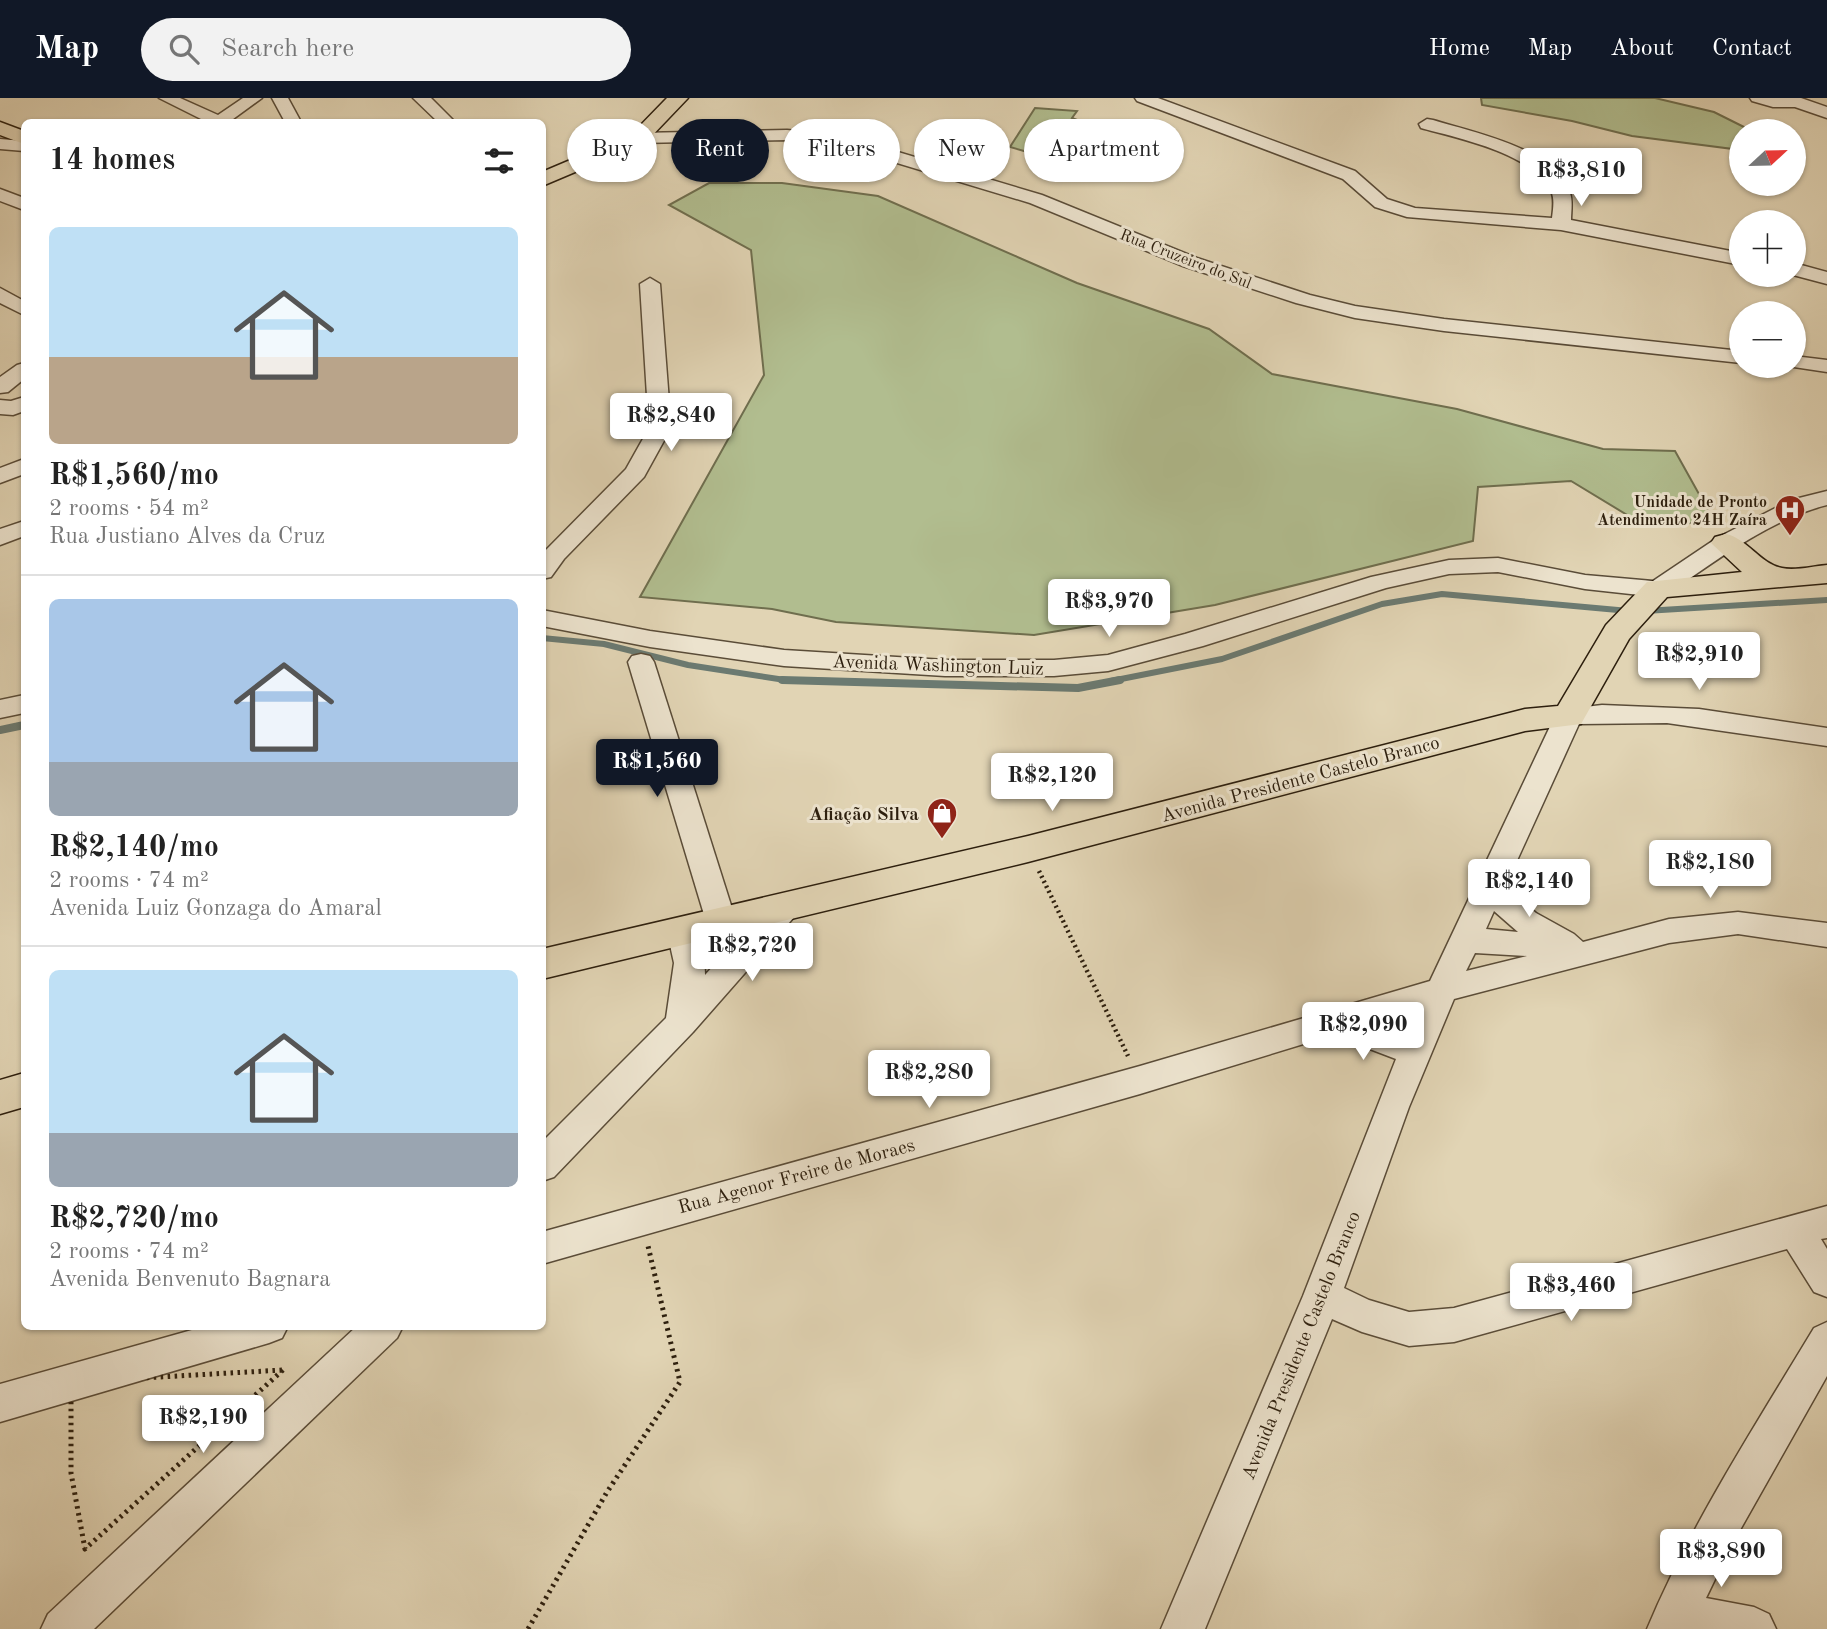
<!DOCTYPE html>
<html lang="en">
<head>
<meta charset="utf-8">
<style>
  body { margin:0; font-family:"Old Standard TT",serif; background:#f2f2f2; color:#222; height:100vh; display:flex; flex-direction:column; font-size:26px; white-space:nowrap }
  * { box-sizing:border-box; margin:0 }
  p { font-size:23px; color:#767676 }
  .icon { flex:none; width:38px; height:38px; fill:none; stroke:currentColor; stroke-width:2; stroke-linecap:round; stroke-linejoin:round }
  .map { position:relative; flex:1; overflow:hidden }
  .side { position:absolute; left:21px; top:21px; width:525px; height:1211px; display:flex; flex-direction:column; background:#fff; border-radius:10px; box-shadow:0 2px 5px #0004 }
  .side>* { flex:none }
  .top-card { position:absolute; left:567px; top:21px; width:665px; height:63px; display:flex; gap:14px }
  .needle { width:46px; rotate:68deg }
  .tools { position:absolute; left:1729px; top:21px; display:grid; gap:14px }
  .tools a { display:grid; place-items:center; width:77px; height:77px; border-radius:50%; background:#fff; box-shadow:0 2px 5px #0004; font-size:35px }
  .price { position:absolute; translate:-50% -60px; padding:0 16px; border-radius:7px; background:#fff; color:#222; font-size:23px; line-height:46px; filter:drop-shadow(0 2px 4px #0008) }
  .price::after { content:''; position:absolute; left:50%; top:42px; width:21px; height:16px; margin-left:-10px; background:inherit; clip-path:polygon(0 0,100% 0,50% 100%) }
  .price.on { background:#111827; color:#fff }
  ul { padding:0; list-style:none }
  li { display:grid; align-content:center; gap:14px; height:371px; padding:0 28px }
  li+li { border-top:2px solid #e0e0e0 }
  li span { display:grid; place-items:center; height:217px; border-radius:10px; color:#555 }
  li>.icon { margin-inline-start:auto }
  span .icon { width:126px; height:126px; fill:#fffc; stroke-width:1 }
  li b { font-size:30px }
  h2 { display:flex; justify-content:space-between; align-items:center; height:84px; padding:0 28px; font-size:30px }
  .chip { padding:0 24px; border-radius:32px; background:#fff; box-shadow:0 2px 5px #0004; font-size:24px; line-height:63px }
  .chip.on { background:#111827; color:#fff }
  header { display:flex; align-items:center; gap:42px; box-sizing:border-box; height:98px; padding:0 35px; background:#111827; color:#fff }
  header strong { font-size:33px }
  nav { display:flex; gap:38px; margin-inline-start:auto; font-size:24px }
  .search { width:490px; height:63px; background:#f2f2f2; display:flex; align-items:center; gap:18px; box-sizing:border-box; padding:0 24px; border-radius:38px; color:#767676; font-size:26px }
  .map>svg:first-child { display:block }
  .green { fill:#b1bd8f; stroke:#6f6e4e; stroke-width:2 }
  .lines { fill:none; stroke-linecap:round; stroke-linejoin:round }
  .stream-far1 { stroke:#6b7a71; stroke-width:6 }
  .stream { stroke:#6b7a71; stroke-width:8 }
  .minor-casing { stroke:#5a4c38; stroke-width:3 }
  .major-casing { stroke:#2d1f0e; stroke-width:3 }
  .path-far1 { stroke:#2d1f0e; stroke-width:4.5; stroke-dasharray:2 3.5; stroke-linecap:butt }
  .path { stroke:#2d1f0e; stroke-width:5; stroke-dasharray:2.5 4.5; stroke-linecap:butt }
  .minor { fill:#ece3ce; fill-rule:evenodd }
  .major { fill:#e1d4b4; fill-rule:evenodd }
  .labels { text-anchor:middle; stroke-width:6; stroke-linejoin:round; paint-order:stroke }
  .far-street-label { font-size:16px; fill:#2d1f0e; stroke:#ece3ce }
  .far-poi-label { font-size:16px; font-weight:bold; fill:#2d1f0e; stroke:#ece3ce; text-anchor:end }
  .street-label { font-size:19px; fill:#2d1f0e; stroke:#ece3ce }
  .poi-label { font-size:19px; font-weight:bold; fill:#2d1f0e; stroke:#ece3ce; text-anchor:end }
</style>
</head>
<body>
<header>
<strong>Map</strong>
<div class="search"><svg class="icon" aria-label="search" viewBox="0 0 24 24"><circle cx="10" cy="10" r="6"/><path d="M15 15l6 6"/></svg>Search here</div>
<nav><a>Home</a><a>Map</a><a>About</a><a>Contact</a></nav>
</header>
<div class="map">
<svg width="1827" height="1531" viewBox="0 0 1827 1531">
  <rect width="100%" height="100%" fill="#e1d4b4"/>
  <filter id="stains"><feTurbulence type="fractalNoise" baseFrequency=".00286" numOctaves="4"/><feColorMatrix values="0 0 0 0 .2 0 0 0 0 .09 0 0 0 0 .02 0 0 0 .5 -.17"/></filter>
  <radialGradient id="worn" r=".72"><stop offset=".6" stop-color="#630" stop-opacity="0"/><stop offset="1" stop-color="#630" stop-opacity=".3"/></radialGradient>
  <g class="green">
    <path d="M 1481,0 L 1655,0 L 1714,14 L 1752,33 L 1741,33 L 1741,52 L 1632,38 L 1572,23 L 1482,7 Z"/>
    <path d="M 1035,10 L 1077,13 L 1072,20 L 1090,27 L 1106,23 L 1110,31 L 1077,39 L 1082,50 L 1065,50 L 1040,41 L 1031,55 L 1010,49 Z"/>
    <path d="M 709,85 L 782,85 L 878,98 L 1077,185 L 1209,231 L 1272,276 L 1457,311 L 1603,351 L 1675,353 L 1714,423 L 1647,429 L 1571,383 L 1478,389 L 1473,443 L 1215,507 L 1034,537 L 836,524 L 772,511 L 640,499 L 764,277 L 751,152 L 669,107 Z"/>
  </g>
  <g class="lines">
    <g class="stream-far1">
      <path d="M 1645,513 L 1827,502"/>
      <path d="M 542,540 L 604,546 L 688,567 L 785,582 L 832,583"/>
      <path d="M 1111,583 L 1222,561 L 1382,506 L 1442,496 L 1629,513"/>
    </g>
    <g class="stream">
      <path d="M 782,582 L 1078,590 L 1120,582"/>
      <path d="M 0,632 L 24,627"/>
    </g>
    <g class="minor-casing">
      <g id="minor">
        <path d="M 159,0 L 180,0 L 218,17 L 243,0 L 262,0 L 229,24 L 207,24 Z"/>
        <path d="M 272,0 L 288,0 L 301,24 L 285,24 Z"/>
        <path d="M 413,0 L 431,0 L 455,24 L 438,24 Z"/>
        <path d="M 1135,0 L 1158,0 L 1355,73 L 1387,101 L 1415,110 L 1552,120 C 1553,111 1555,101 1551,93 C 1533,55 1457,40 1421,30 L 1419,26 L 1427,21 L 1433,22 C 1475,35 1552,49 1570,95 C 1573,103 1571,114 1571,122 L 1741,155 L 1741,167 L 1561,132 L 1407,119 L 1375,109 L 1343,81 L 1137,3 Z"/>
        <path d="M 1750,0 L 1801,0 L 1827,9 L 1827,20 L 1795,9 L 1773,9 L 1752,3 Z"/>
        <path d="M 787,32 L 841,37 L 1042,97 L 1197,160 L 1310,197 L 1355,208 L 1444,221 L 1741,253 L 1741,265 L 1444,233 L 1355,220 L 1296,205 L 1183,168 L 1030,105 L 834,46 L 787,42 L 639,45 L 631,40 L 639,35 Z"/>
        <path d="M 0,41 L 24,43 L 24,53 L 0,51 Z"/>
        <path d="M 0,91 L 24,100 L 24,112 L 0,103 Z"/>
        <path d="M 1794,165 L 1827,174 L 1827,186 L 1793,177 Z"/>
        <path d="M 650,180 L 660,186 L 671,330 L 644,379 L 564,461 L 551,479 L 542,481 L 542,456 L 626,371 L 649,330 L 640,186 Z"/>
        <path d="M 0,190 L 24,203 L 24,217 L 0,205 Z"/>
        <path d="M 1794,258 L 1827,262 L 1827,274 L 1787,268 L 1794,268 Z"/>
        <path d="M 24,265 L 24,281 L 8,294 L 0,295 L 0,279 L 17,267 Z"/>
        <path d="M 24,299 L 24,313 L 13,317 L 0,316 L 0,302 L 11,303 Z"/>
        <path d="M 24,361 L 24,376 L 0,385 L 0,370 Z"/>
        <path d="M 1827,393 L 1827,407 C 1768,422 1716,463 1667,496 L 1658,499 L 1585,491 L 1498,474 L 1449,476 L 1386,490 L 1203,548 L 1108,573 L 1054,578 L 945,578 L 784,568 L 650,549 L 542,528 L 542,512 L 650,533 L 784,552 L 945,562 L 1054,562 L 1108,557 L 1185,536 L 1371,479 L 1449,462 L 1498,460 L 1585,477 L 1653,483 L 1717,440 L 1791,402 Z"/>
        <path d="M 24,423 L 24,438 L 0,447 L 0,431 Z"/>
        <path d="M 641,556 L 650,558 L 654,564 L 736,823 L 732,831 L 721,834 L 710,831 L 706,823 L 628,564 L 632,558 Z"/>
        <path d="M 24,597 L 24,615 L 0,620 L 0,602 Z"/>
        <path d="M 1602,607 L 1699,611 L 1827,630 L 1827,648 L 1667,625 L 1579,626 L 1505,789 L 1536,815 L 1574,836 L 1583,844 L 1669,821 L 1738,814 L 1827,825 L 1827,849 L 1738,836 L 1669,845 L 1454,901 L 1409,1009 L 1344,1190 L 1369,1202 L 1409,1214 L 1454,1210 L 1827,1108 L 1827,1140 L 1821,1141 L 1827,1151 L 1827,1199 L 1814,1194 L 1787,1151 L 1454,1244 L 1409,1248 L 1362,1234 L 1332,1221 L 1205,1531 L 1161,1531 L 1303,1198 L 1396,961 L 1333,937 L 1140,996 L 542,1166 L 542,1134 L 1140,968 L 1430,883 L 1555,618 L 1559,612 ZM 1494,813 L 1518,834 L 1486,831 ZM 1475,855 L 1527,858 L 1466,873 ZM 1417,912 L 1406,938 L 1373,925 Z"/>
        <path d="M 784,799 L 795,802 L 799,810 L 795,818 L 693,934 L 554,1079 L 542,1083 L 542,1044 L 666,920 L 674,865 L 670,847 L 662,833 L 666,825 L 677,821 L 688,825 L 704,853 L 705,877 L 773,802 Z"/>
        <path d="M 1827,1224 L 1827,1278 L 1731,1448 L 1706,1500 L 1754,1509 L 1769,1516 L 1776,1531 L 1647,1531 C 1691,1426 1755,1328 1814,1230 Z"/>
        <path d="M 206,1228 L 288,1228 L 282,1240 L 269,1245 L 0,1324 L 0,1286 Z"/>
        <path d="M 357,1228 L 403,1228 L 397,1240 L 94,1531 L 41,1531 L 48,1516 Z"/>
      </g>
    </g>
    <g class="major-casing">
      <g id="major">
        <path d="M 667,0 L 688,0 L 646,44 L 542,88 L 542,74 L 632,36 Z"/>
        <path d="M 0,24 L 24,33 L 24,46 L 0,37 Z"/>
        <path d="M 1726,436 C 1748,441 1760,466 1782,470 C 1795,473 1814,468 1827,467 L 1827,485 L 1667,499 L 1629,541 L 1581,626 L 1525,633 L 1028,764 L 542,881 L 542,851 L 1028,738 L 1525,611 L 1558,608 L 1606,527 L 1647,484 L 1742,474 L 1711,445 L 1715,439 Z"/>
        <path d="M 24,975 L 24,1009 L 0,1016 L 0,982 Z"/>
      </g>
    </g>
    <path class="path-far1" d="M 1039,773 L 1128,958"/>
    <g class="path">
      <path d="M 283,1272 L 85,1451 L 71,1375 L 71,1284 Z"/>
      <path d="M 528,1531 L 607,1394 L 680,1284 L 648,1148"/>
    </g>
    <use href="#minor" class="minor"/>
    <use href="#major" class="major"/>
  </g>
  <defs>
    <g id="hospital-pin" transform="scale(1.575)"><path d="M0 17L-7.5 6A9.5 9.5 0 1 1 7.5 6Z" fill="#8f2418" stroke="#ece3ce"/><path d="M-5-5h3v3.5h4V-5h3V5h-3V1.5h-4V5h-3Z" fill="#fff"/></g>
    <g id="shop-pin" transform="scale(1.575)"><path d="M0 17L-7.5 6A9.5 9.5 0 1 1 7.5 6Z" fill="#8f2418" stroke="#ece3ce"/><path d="M-5-2.5h2.3a2.7 3.5 0 0 1 5.4 0H5L5.5 6h-11ZM-1.5-2.5h3a1.5 2.3 0 0 0-3 0Z" fill="#fff"/></g>
  </defs>
  <g fill-rule="evenodd">
    <use href="#hospital-pin" x="1790" y="412"/>
    <use href="#shop-pin" x="942" y="715"/>
  </g>
  <g class="labels">
    <g class="far-street-label">
      <text transform="translate(1186 160) rotate(21)" y="6">Rua Cruzeiro do Sul</text>
    </g>
    <g class="far-poi-label">
      <text x="1767" y="409">Unidade de Pronto<tspan x="1767" dy="18">Atendimento 24H Zaíra</tspan></text>
    </g>
    <g class="street-label">
      <text transform="translate(938 566) rotate(2)" y="7">Avenida Washington Luiz</text>
      <text transform="translate(1300 680) rotate(-15)" y="7">Avenida Presidente Castelo Branco</text>
      <text transform="translate(796 1077) rotate(-15)" y="7">Rua Agenor Freire de Moraes</text>
      <text transform="translate(1300 1247) rotate(-68)" y="7">Avenida Presidente Castelo Branco</text>
    </g>
    <g class="poi-label">
      <text x="919" y="722">Afiação Silva</text>
    </g>
  </g>
  <rect width="100%" height="100%" filter="url(#stains)"/>
  <rect width="100%" height="100%" fill="url(#worn)"/>
</svg>
<div class="tools">
<a><svg class="needle" viewBox="-14 -14 28 28"><path d="M0-13l5 13h-10z" fill="#e53935"/><path d="M0 13l5-13h-10z" fill="#767676"/></svg></a>
<a>+</a>
<a>−</a>
</div>
<b class="price" style="left:1581px;top:110px">R$3,810</b>
<b class="price" style="left:671px;top:355px">R$2,840</b>
<b class="price" style="left:1109px;top:541px">R$3,970</b>
<b class="price" style="left:1699px;top:594px">R$2,910</b>
<b class="price on" style="left:657px;top:701px">R$1,560</b>
<b class="price" style="left:1052px;top:715px">R$2,120</b>
<b class="price" style="left:1710px;top:802px">R$2,180</b>
<b class="price" style="left:1529px;top:821px">R$2,140</b>
<b class="price" style="left:752px;top:885px">R$2,720</b>
<b class="price" style="left:1363px;top:964px">R$2,090</b>
<b class="price" style="left:929px;top:1012px">R$2,280</b>
<b class="price" style="left:1571px;top:1225px">R$3,460</b>
<b class="price" style="left:203px;top:1357px">R$2,190</b>
<b class="price" style="left:1721px;top:1491px">R$3,890</b>
<div class="top-card">
<a class="chip">Buy</a>
<a class="chip on">Rent</a>
<a class="chip">Filters</a>
<a class="chip">New</a>
<a class="chip">Apartment</a>
</div>
<section class="side">
<h2>14 homes<svg class="icon" aria-label="filters" viewBox="0 0 24 24"><path d="M4 7h16M4 17h16"/><circle cx="9" cy="7" r="2"/><circle cx="15" cy="17" r="2"/></svg></h2>
<ul>
<li><span style="background:linear-gradient(#bfe0f5 60%,#b9a48a 0)"><svg class="icon" aria-label="home" viewBox="0 0 24 24"><path d="M3 11l9-7 9 7M6 9v11h12V9"/></svg></span><div><b>R$1,560/mo</b><p>2 rooms · 54 m²</p><p>Rua Justiano Alves da Cruz</p></div></li>
<li><span style="background:linear-gradient(#a9c7e8 75%,#9aa5b1 0)"><svg class="icon" aria-label="home" viewBox="0 0 24 24"><path d="M3 11l9-7 9 7M6 9v11h12V9"/></svg></span><div><b>R$2,140/mo</b><p>2 rooms · 74 m²</p><p>Avenida Luiz Gonzaga do Amaral</p></div></li>
<li><span style="background:linear-gradient(#bfe0f5 75%,#9aa5b1 0)"><svg class="icon" aria-label="home" viewBox="0 0 24 24"><path d="M3 11l9-7 9 7M6 9v11h12V9"/></svg></span><div><b>R$2,720/mo</b><p>2 rooms · 74 m²</p><p>Avenida Benvenuto Bagnara</p></div></li>
</ul>
</section>
</div>
</body>
</html>
